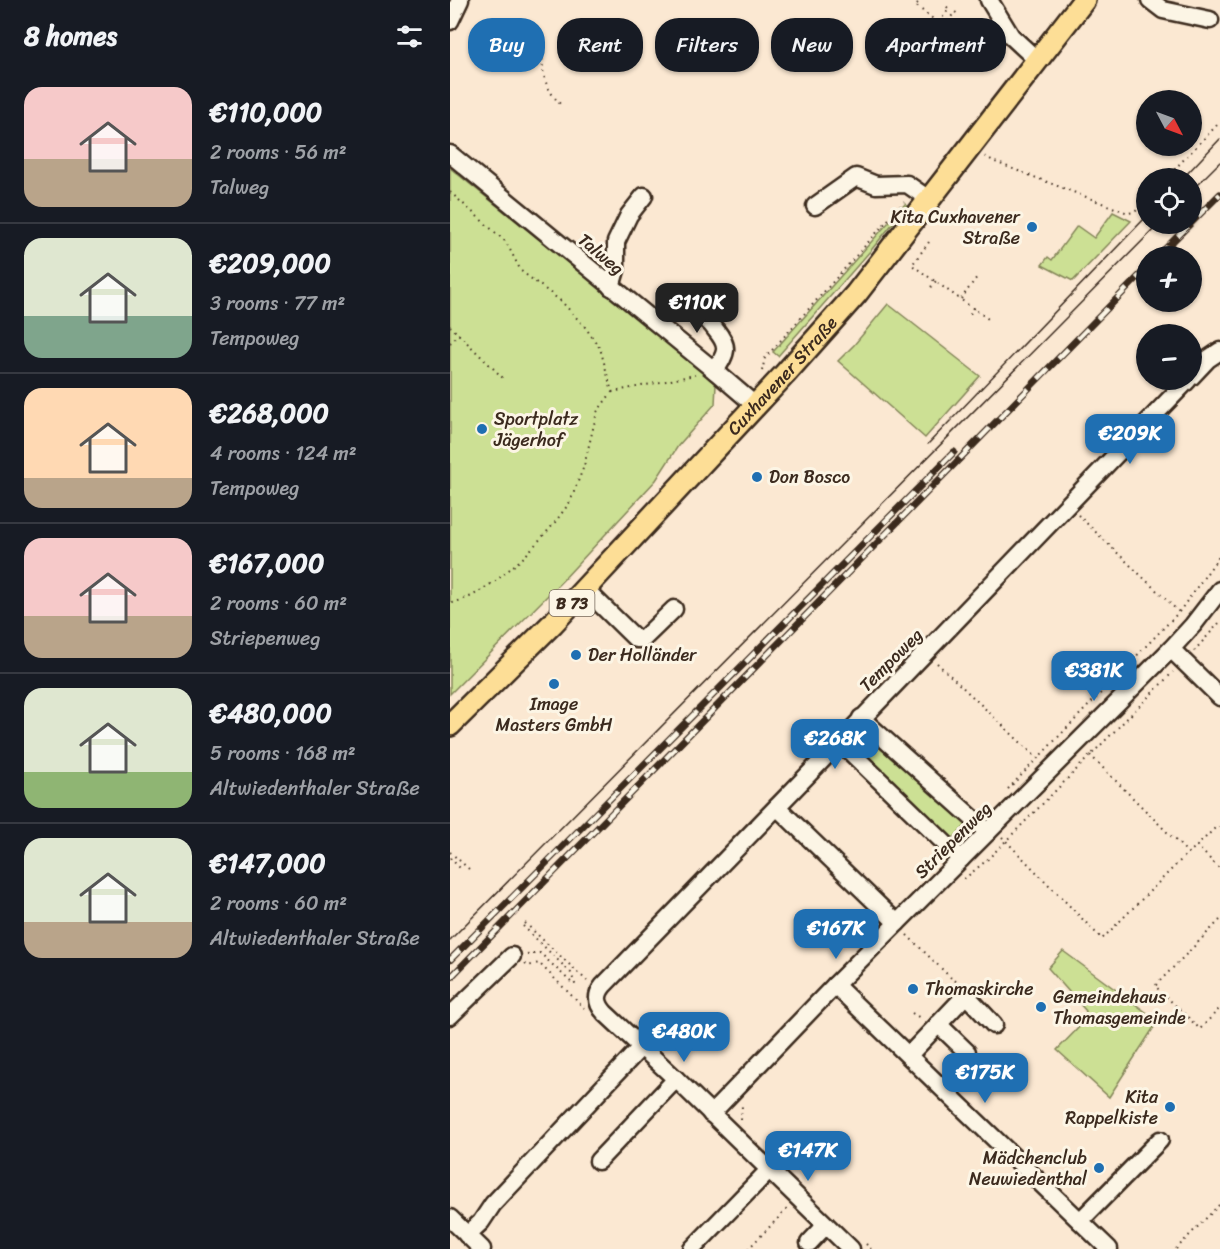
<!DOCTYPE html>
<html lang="en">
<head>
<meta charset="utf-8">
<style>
  body { margin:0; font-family:Sriracha,sans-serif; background:#20242c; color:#f1f3f6; height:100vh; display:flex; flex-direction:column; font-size:22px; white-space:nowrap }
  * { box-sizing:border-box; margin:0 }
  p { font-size:20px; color:#9ea1a6 }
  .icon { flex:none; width:33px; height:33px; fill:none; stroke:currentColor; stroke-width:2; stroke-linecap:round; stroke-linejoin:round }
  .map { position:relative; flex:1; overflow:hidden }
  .panel { display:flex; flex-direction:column; background:#171b24; width:450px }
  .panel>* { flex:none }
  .top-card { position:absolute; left:18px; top:18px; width:570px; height:54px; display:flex; gap:12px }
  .needle { width:39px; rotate:131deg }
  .tools { position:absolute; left:686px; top:90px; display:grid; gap:12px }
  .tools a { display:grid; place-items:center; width:66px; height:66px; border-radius:50%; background:#171b24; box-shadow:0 2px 4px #0004; font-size:30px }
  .price { position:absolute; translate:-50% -51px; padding:0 14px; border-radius:12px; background:#1f6fb2; color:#fff; font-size:20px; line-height:39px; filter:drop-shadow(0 2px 3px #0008) }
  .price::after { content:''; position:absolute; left:50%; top:36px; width:18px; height:14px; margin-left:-9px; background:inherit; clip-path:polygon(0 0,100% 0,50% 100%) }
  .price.on { background:#222; color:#fff }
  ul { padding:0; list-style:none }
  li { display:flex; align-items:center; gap:18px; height:150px; padding:0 24px }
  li+li { border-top:2px solid #363941 }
  li span { display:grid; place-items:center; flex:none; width:168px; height:120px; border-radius:18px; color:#555 }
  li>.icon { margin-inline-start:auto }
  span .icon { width:72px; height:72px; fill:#fffc; stroke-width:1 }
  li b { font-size:26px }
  h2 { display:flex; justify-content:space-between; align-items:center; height:72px; padding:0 24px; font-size:26px }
  .tag { padding:0 21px; border-radius:24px; background:#171b24; box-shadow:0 2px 4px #0004; font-size:21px; line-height:54px }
  .tag.on { background:#1f6fb2; color:#fff }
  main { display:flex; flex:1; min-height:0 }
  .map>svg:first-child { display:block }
  .green { fill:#cce094; stroke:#848559; stroke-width:1.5 }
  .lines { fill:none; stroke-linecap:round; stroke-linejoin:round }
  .minor-casing { stroke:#3b2a1e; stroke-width:21 }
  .major-casing { stroke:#3b2a1e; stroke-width:26 }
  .path { stroke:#3b2a1e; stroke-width:2; stroke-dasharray:1.5 4.5; stroke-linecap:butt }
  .minor { stroke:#fcf5e5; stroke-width:16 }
  .major { stroke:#fdde96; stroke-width:21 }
  .tram { stroke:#3b2a1e; stroke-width:1.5 }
  .rail-casing { stroke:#3b2a1e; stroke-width:7 }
  .rail { stroke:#fcf5e5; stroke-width:4.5; stroke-dasharray:14; stroke-linecap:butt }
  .poi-dot { fill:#1f6fb2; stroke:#fcf5e5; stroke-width:2 }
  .labels { text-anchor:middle; stroke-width:6; stroke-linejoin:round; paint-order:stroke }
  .shield { fill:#fcf5e5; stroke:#75675a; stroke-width:1.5 }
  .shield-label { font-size:16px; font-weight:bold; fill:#3b2a1e }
  .poi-label { font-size:18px; fill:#3b2a1e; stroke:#fcf5e5; text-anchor:start }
  .street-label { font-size:18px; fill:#3b2a1e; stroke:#fcf5e5 }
</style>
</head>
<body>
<main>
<section class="panel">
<h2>8 homes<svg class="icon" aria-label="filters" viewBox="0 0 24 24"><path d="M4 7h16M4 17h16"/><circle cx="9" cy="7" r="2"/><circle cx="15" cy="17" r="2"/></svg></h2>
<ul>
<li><span style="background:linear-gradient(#f6c9c9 60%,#b9a48a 0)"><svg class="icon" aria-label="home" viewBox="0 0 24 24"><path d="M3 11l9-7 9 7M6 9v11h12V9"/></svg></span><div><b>€110,000</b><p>2 rooms · 56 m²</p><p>Talweg</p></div></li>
<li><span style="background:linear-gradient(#dfe7d0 65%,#7fa58c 0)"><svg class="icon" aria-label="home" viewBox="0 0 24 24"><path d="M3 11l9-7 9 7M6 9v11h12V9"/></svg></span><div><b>€209,000</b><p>3 rooms · 77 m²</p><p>Tempoweg</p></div></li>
<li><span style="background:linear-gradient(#ffd9b3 75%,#b9a48a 0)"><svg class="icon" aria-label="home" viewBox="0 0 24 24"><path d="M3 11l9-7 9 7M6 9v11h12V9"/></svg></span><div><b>€268,000</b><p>4 rooms · 124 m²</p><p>Tempoweg</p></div></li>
<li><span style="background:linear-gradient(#f6c9c9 65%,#b9a48a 0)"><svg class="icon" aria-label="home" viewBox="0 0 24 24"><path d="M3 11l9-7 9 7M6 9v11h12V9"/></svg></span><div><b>€167,000</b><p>2 rooms · 60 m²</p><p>Striepenweg</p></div></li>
<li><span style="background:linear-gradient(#dfe7d0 70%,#8fb573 0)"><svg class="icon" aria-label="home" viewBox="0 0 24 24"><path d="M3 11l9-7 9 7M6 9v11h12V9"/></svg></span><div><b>€480,000</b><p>5 rooms · 168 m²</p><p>Altwiedenthaler Straße</p></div></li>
<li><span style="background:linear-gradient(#dfe7d0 70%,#b9a48a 0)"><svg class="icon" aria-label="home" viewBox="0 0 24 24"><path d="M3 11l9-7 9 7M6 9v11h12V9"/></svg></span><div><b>€147,000</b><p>2 rooms · 60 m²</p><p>Altwiedenthaler Straße</p></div></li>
</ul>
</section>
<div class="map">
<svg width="770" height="1249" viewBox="0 0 770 1249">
  <rect width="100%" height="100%" fill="#fbe8d2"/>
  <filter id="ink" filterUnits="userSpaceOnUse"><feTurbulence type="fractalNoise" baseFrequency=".0167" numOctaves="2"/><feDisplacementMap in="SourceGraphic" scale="12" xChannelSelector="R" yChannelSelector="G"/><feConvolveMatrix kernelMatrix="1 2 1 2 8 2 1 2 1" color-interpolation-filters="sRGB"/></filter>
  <g filter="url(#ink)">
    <g class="green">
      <path d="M 0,168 L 247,366 L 266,385 L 265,404 L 228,446 L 206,480 L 113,580 L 0,694 Z"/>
      <path d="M 455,204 L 457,206 L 422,249 L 328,356 L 323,352 Z"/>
      <path d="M 663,212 L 681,221 L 623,281 L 592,265 L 598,257 L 602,260 L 627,226 L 644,238 Z"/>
      <path d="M 438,304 L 530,376 L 475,438 L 388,361 L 404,345 Z"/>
      <path d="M 420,729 L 518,823 L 500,842 L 401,747 Z"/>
      <path d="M 613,951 L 708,1021 L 659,1097 L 607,1050 L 633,1023 L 636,1011 L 598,968 Z"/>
    </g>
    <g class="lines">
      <g class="minor-casing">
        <g id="minor">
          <path d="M 539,0 L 561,36 L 588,61"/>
          <path d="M 700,0 L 713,10 L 760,20"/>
          <path d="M 0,21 L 10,0"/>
          <path d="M 0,154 L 265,371 L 306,406"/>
          <path d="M 365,206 L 406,177 L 426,185 L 457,184 L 480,200"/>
          <path d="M 161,287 L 166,270 L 166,242 L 179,215 L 194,196"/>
          <path d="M 250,317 C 257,319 261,323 265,329 C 280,347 277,352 265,371"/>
          <path d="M 741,377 L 758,359 L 770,351"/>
          <path d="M 135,589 L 186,639 L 193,639 L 224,609"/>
          <path d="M 721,649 L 770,697"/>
          <path d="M 411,718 L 538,832"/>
          <path d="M 389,741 L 511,859"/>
          <path d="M 327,807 L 447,923"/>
          <path d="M 385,985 L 659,1249"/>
          <path d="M 0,1016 L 62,956"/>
          <path d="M 488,1024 L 517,1052"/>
          <path d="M 459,1055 L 516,995 L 544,1025"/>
          <path d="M 261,1114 L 385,985 L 721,649 L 743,625 L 770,590"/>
          <path d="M 148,1161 L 226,1079"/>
          <path d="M 0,1218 L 32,1249"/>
          <path d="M 630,1221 L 710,1140"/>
          <path d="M 17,1235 L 31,1222 L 43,1204 L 191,1047"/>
          <path d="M 359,1243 L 376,1225"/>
          <path d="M 242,1249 L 319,1170"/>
          <path d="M 401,1249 L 226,1079 L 155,1013 C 147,1004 145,996 153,986 C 349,785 544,582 738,380"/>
        </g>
      </g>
      <g class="major-casing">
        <g id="major">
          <path id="s1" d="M 0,725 L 103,623 L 334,375 L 406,294 L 447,241 L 634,0"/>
        </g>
      </g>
      <g class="path">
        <path d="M 468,3 L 465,5 L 526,52 L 534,42 L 542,45"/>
        <path d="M 489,22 L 499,9 L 496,6"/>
        <path d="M 494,26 L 505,12 L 509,15"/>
        <path d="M 92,41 C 93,71 90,83 112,106"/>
        <path d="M 535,156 L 545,162 L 678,213 L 685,212 L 696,200"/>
        <path d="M 716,178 L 770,122"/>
        <path d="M 0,192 L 56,242 L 71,271 L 112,302 L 135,327 L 150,348 L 162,392 L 147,412 L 134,466 L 120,502 L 103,525 L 74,557 L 47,580 L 22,596 L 0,604"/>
        <path d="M 479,242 L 462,265 L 541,321"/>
        <path d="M 481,287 L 486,281"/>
        <path d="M 511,299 L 527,277"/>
        <path d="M 520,314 L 524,308"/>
        <path d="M 0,326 L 54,379"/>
        <path d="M 0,343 L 9,334"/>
        <path d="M 312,371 L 315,358 L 454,202"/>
        <path d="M 162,392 L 245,375"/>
        <path d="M 628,515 L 730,613"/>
        <path d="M 744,651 L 770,622"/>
        <path d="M 487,663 L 587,758"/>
        <path d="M 640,755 L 738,853 L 747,846"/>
        <path d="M 558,789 L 729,612 L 770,555"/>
        <path d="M 770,827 L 766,827 L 747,846 L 770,869"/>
        <path d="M 552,837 L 652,939 L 738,853"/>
        <path d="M 0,852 L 20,870"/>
        <path d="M 0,858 L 12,870"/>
        <path d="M 514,879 L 537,860 L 723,672"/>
        <path d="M 770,920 L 705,986 L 750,1029 L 770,1008"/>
        <path d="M 75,923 L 137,981"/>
        <path d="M 73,926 L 121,973 L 126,987"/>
        <path d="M 457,935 L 500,977 L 507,982"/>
        <path d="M 77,955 L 90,953 L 124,985"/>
        <path d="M 75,964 L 78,966 L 89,963 L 134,1008"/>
        <path d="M 462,1013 L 472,1019"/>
        <path d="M 291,1120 L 292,1106"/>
        <path d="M 416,1244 L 421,1249"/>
        <path d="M 298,1249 L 338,1208"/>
        <path d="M 726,1249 L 770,1204"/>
      </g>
      <use href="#minor" class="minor"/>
      <use href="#major" class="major"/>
      <g class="tram">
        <path d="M 733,178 L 770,139"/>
        <path d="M 741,191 L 770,162"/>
        <path d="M 478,444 L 696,217"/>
        <path d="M 0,940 L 709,224"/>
      </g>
      <g class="rail-casing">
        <g id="rail">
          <path d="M 708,256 L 770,194"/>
          <path d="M 0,960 L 504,452"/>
          <path d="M 0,978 L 696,269"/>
        </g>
      </g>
      <use href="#rail" class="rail"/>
    </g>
  </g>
  <g class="poi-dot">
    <circle cx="582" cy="227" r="6"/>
    <circle cx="32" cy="429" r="6"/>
    <circle cx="307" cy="477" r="6"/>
    <circle cx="126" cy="655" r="6"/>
    <circle cx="104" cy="684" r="6"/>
    <circle cx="463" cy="989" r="6"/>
    <circle cx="591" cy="1007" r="6"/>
    <circle cx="720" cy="1107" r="6"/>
    <circle cx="649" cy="1168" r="6"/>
  </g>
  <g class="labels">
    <rect class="shield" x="99.5" y="590" width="45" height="26" rx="4.5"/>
    <g class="shield-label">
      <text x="122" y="609">B 73</text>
    </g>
    <g class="poi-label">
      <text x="570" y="223" text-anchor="end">Kita Cuxhavener<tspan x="570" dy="21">Straße</tspan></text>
      <text x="44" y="425">Sportplatz<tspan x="44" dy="21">Jägerhof</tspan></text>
      <text x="319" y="483">Don Bosco</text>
      <text x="138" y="661">Der Holländer</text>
      <text x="104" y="710" text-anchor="middle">Image<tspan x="104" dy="21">Masters GmbH</tspan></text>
      <text x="475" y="995">Thomaskirche</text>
      <text x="603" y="1003">Gemeindehaus<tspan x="603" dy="21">Thomasgemeinde</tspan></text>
      <text x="708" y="1103" text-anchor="end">Kita<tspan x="708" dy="21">Rappelkiste</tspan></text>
      <text x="637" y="1164" text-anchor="end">Mädchenclub<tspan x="637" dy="21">Neuwiedenthal</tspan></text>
    </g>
    <g class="street-label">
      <text transform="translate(151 254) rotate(40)" y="6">Talweg</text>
      <text dy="6" stroke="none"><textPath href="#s1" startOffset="482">Cuxhavener Straße</textPath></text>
      <text transform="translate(441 660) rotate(-45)" y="6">Tempoweg</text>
      <text transform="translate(503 840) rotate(-45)" y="6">Striepenweg</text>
    </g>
  </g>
</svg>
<div class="tools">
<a><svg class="needle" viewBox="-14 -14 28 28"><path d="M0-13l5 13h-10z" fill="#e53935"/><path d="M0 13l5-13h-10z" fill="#9ea1a6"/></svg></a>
<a><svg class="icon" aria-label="locate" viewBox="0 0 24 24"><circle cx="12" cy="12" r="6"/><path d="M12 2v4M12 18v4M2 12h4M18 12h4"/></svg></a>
<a>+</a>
<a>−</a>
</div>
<b class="price on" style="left:247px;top:334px">€110K</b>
<b class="price" style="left:680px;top:465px">€209K</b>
<b class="price" style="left:644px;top:702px">€381K</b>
<b class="price" style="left:385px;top:770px">€268K</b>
<b class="price" style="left:386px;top:960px">€167K</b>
<b class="price" style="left:234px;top:1063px">€480K</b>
<b class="price" style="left:535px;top:1104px">€175K</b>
<b class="price" style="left:358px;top:1182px">€147K</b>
<div class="top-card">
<a class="tag on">Buy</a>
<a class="tag">Rent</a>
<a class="tag">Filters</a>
<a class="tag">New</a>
<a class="tag">Apartment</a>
</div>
</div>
</main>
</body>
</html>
